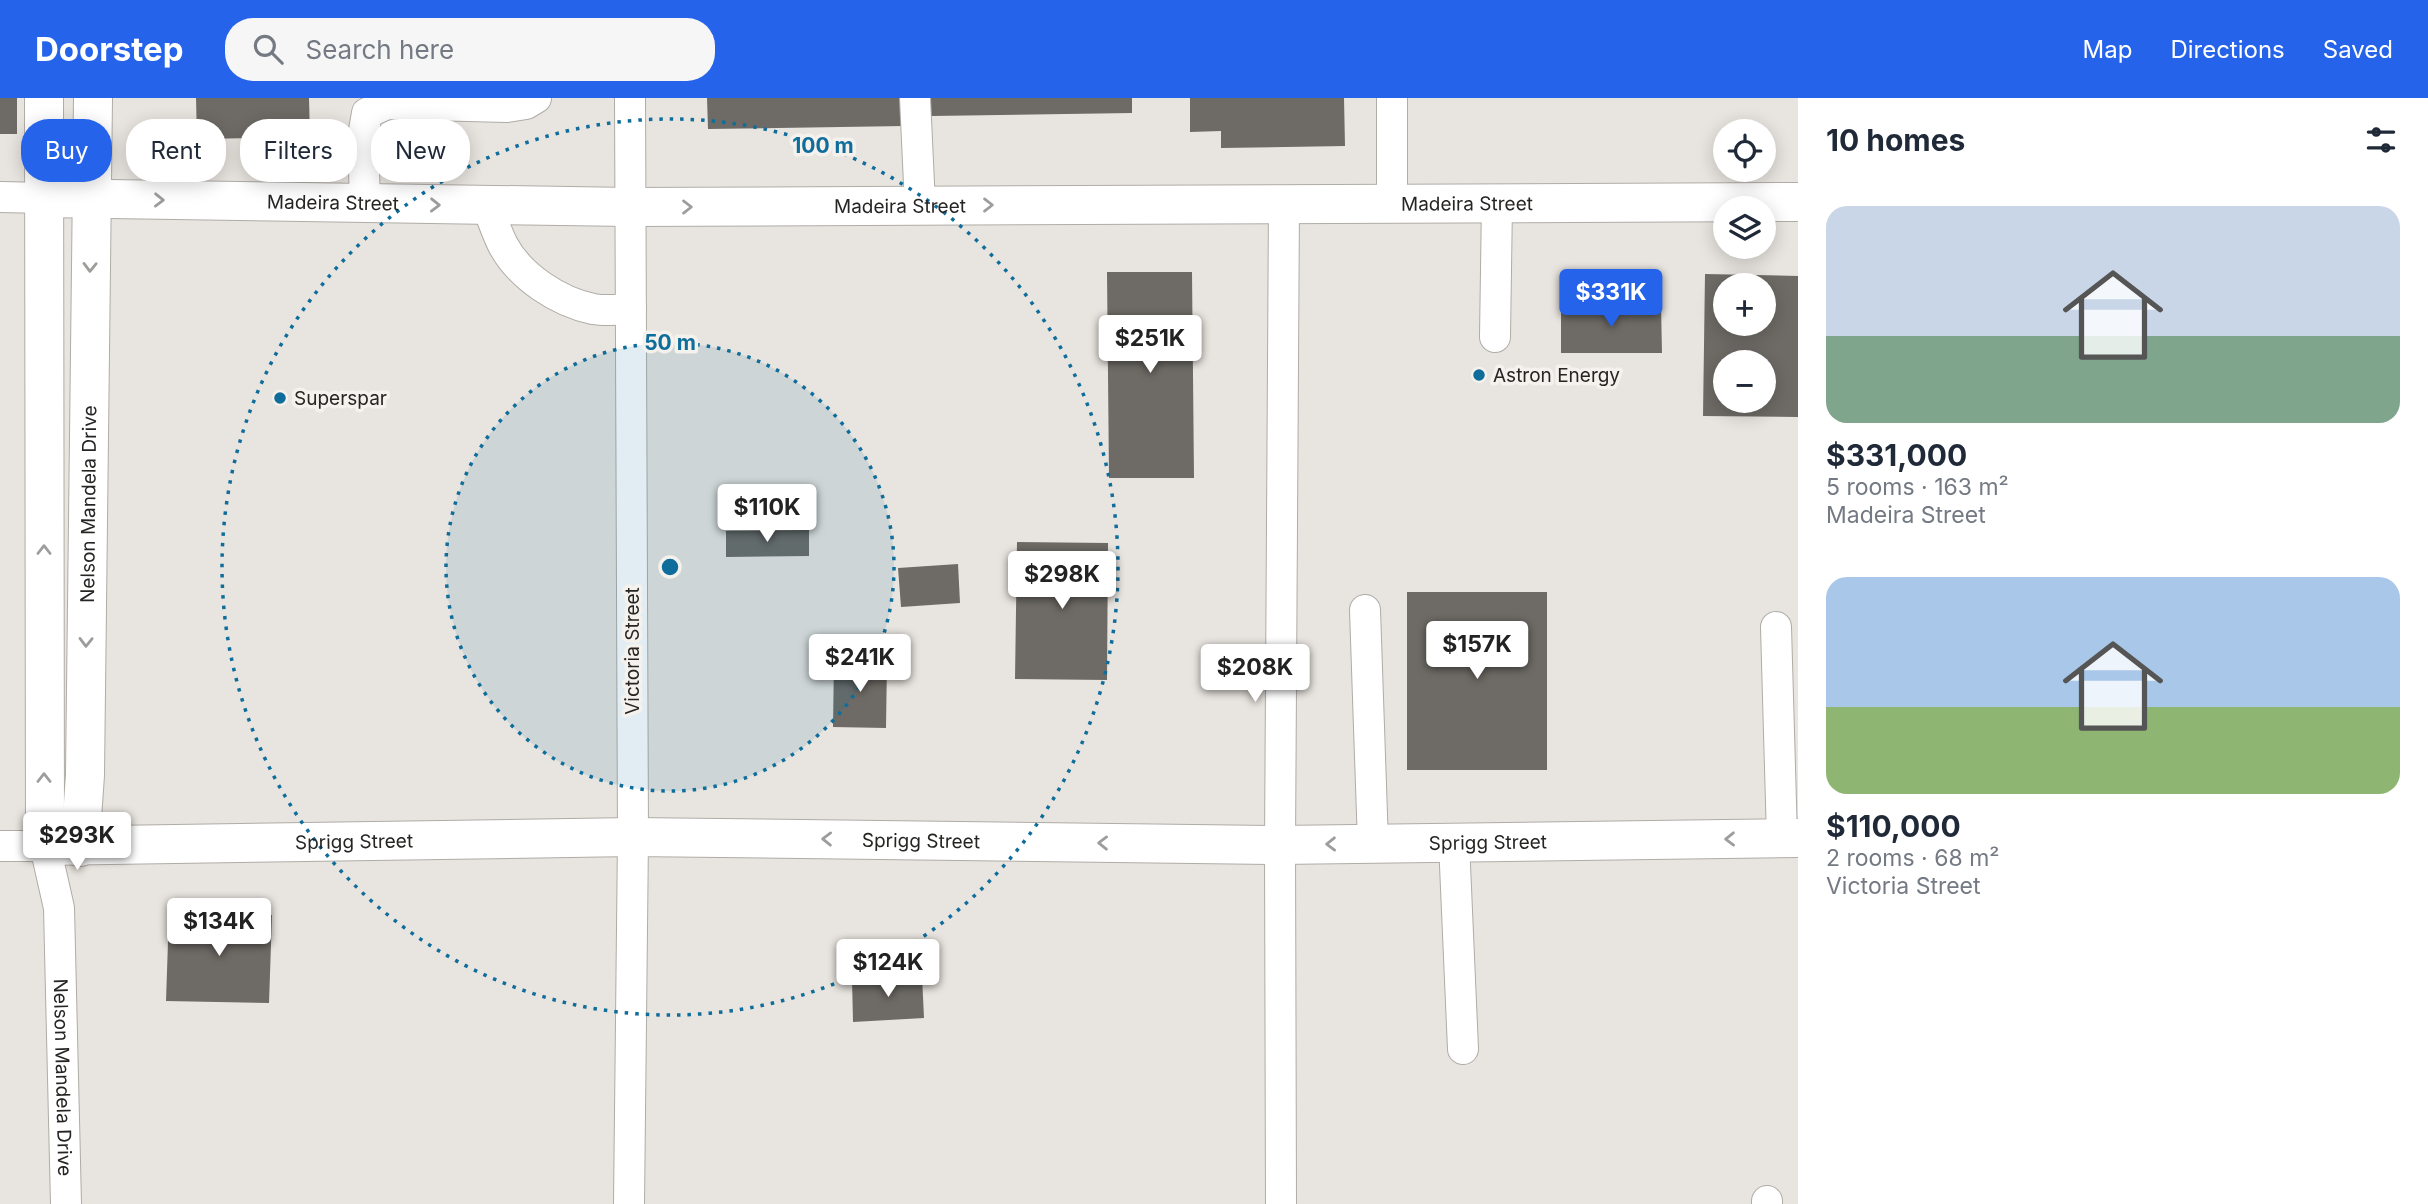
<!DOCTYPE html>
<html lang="en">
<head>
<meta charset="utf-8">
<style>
  body { margin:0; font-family:Inter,sans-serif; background:#f6f6f7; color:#1f2937; height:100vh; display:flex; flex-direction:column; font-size:26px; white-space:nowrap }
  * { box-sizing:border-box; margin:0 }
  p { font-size:23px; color:#747a83 }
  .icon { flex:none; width:38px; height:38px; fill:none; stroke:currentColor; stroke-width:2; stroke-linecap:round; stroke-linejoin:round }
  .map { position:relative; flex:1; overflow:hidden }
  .details { display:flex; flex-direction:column; background:#fff; width:630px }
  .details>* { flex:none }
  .hud { position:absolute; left:21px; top:21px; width:665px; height:63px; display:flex; gap:14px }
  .fabs { position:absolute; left:1713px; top:21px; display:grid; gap:14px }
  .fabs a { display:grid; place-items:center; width:63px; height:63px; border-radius:50%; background:#fff; box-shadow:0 4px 18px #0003; font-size:35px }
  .price { position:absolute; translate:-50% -60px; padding:0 16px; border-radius:7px; background:#fff; color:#222; font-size:23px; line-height:46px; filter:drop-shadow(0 2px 4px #0008) }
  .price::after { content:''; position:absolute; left:50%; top:42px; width:21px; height:16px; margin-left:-10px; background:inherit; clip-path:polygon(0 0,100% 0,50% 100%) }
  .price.current { background:#2563eb; color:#fff }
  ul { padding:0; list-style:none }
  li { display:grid; align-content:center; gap:14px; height:371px; padding:0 28px }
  li span { display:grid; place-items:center; height:217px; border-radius:21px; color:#555 }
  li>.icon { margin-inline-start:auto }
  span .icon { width:126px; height:126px; fill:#fffc; stroke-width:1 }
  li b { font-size:30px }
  h2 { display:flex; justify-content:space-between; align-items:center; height:84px; padding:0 28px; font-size:30px }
  .chip { padding:0 24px; border-radius:28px; background:#fff; box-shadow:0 4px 18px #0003; font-size:24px; line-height:63px }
  .chip.current { background:#2563eb; color:#fff }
  header { display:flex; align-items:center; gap:42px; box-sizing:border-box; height:98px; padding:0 35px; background:#2563eb; color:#fff }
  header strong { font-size:33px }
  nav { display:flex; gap:38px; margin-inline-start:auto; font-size:24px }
  .search { width:490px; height:63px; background:#f6f6f7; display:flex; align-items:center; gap:18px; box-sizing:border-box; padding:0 24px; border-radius:28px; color:#747a83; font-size:26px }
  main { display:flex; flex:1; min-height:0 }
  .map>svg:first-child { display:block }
  .building { fill:#6e6b66; fill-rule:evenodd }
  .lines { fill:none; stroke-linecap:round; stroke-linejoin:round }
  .minor-casing { stroke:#b0aca7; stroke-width:32 }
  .highway-casing { stroke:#b0aca7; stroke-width:40 }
  .minor { stroke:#fff; stroke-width:30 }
  .highway { stroke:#fff; stroke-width:38 }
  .oneway { stroke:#9d9d9c }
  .ring { fill:none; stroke:#0e6d9b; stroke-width:3.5; stroke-dasharray:3.5 7 }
  .poi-dot { fill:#0e6d9b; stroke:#f5f1ec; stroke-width:2.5 }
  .labels { text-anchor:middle; stroke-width:7; stroke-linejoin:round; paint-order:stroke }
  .street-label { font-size:19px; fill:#262523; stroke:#f5f1ec }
  .poi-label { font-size:19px; fill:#262523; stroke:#f5f1ec; text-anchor:start }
  .centre { fill:#0e6d9b; stroke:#f5f1ec; stroke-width:3.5 }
  .ring-label { font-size:21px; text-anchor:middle; font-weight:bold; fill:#0e6d9b; stroke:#f5f1ec; stroke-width:7; stroke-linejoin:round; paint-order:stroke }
</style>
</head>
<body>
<header>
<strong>Doorstep</strong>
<div class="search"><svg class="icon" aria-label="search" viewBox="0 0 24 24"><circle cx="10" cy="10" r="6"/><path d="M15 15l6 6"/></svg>Search here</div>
<nav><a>Map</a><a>Directions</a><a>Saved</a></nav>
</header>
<main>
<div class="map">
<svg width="1798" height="1106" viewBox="0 0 1798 1106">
  <rect width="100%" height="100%" fill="#e8e4df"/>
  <g class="building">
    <rect x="0" y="0" width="17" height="36"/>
    <path d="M 196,0 L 309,0 L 310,39 L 197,41 Z"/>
    <path d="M 707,0 L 904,0 L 904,28 L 708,31 Z"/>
    <path d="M 931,0 L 1132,0 L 1132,15 L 931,18 Z"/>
    <path d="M 1190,0 L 1344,0 L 1345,48 L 1221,50 L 1221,33 L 1190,34 Z"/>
    <path d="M 1107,174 L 1192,174 L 1194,380 L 1109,380 Z"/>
    <path d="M 1705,176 L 1798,178 L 1798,319 L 1703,318 ZM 1726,187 L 1764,187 L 1764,226 L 1726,226 ZM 1726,264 L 1764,264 L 1764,303 L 1726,303 Z"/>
    <path d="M 1661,207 L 1662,255 L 1561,255 L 1561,208 Z"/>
    <path d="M 809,432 L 809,458 L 726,459 L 726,433 Z"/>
    <path d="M 1017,444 L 1108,445 L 1107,582 L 1015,581 Z"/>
    <path d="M 958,466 L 960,505 L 901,509 L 898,470 Z"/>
    <rect x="1407" y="494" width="140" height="178"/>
    <path d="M 834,562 L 887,563 L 886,630 L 833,629 Z"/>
    <path d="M 169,814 L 272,817 L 269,905 L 166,903 Z"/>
    <path d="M 922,878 L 924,920 L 853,924 L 852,881 Z"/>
  </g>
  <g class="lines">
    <g class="minor-casing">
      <g id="minor">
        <path d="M 915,0 L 920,107"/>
        <path d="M 0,99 L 44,100"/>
        <path d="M 1392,105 L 1392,0"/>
        <path d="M 365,106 L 363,38 L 367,15 L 387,6 L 507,9 L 526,6 L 536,0"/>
        <path d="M 487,107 C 492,121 497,135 503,147 C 520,179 559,204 593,211 C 605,213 619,212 631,211"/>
        <path d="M 1495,239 L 1497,105"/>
        <path d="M 1365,512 L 1373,746"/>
        <path d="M 1776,529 L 1782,740"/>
        <path d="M 1454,744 L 1463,951"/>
        <path id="s1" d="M 0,748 L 45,748 L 59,810 L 66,1106"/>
        <path d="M 1767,1103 L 1767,1106"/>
        <path d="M 629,1106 L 633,739 L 630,0"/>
        <path d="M 1281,1106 L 1280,747 L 1284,105"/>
      </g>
    </g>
    <g class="highway-casing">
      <g id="highway">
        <path id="s2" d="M 44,0 L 45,748 L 633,739 L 1280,747 L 1798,740"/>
        <path id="s3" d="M 44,100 L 630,109 L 1798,104"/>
        <path id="s4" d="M 80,749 L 85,677 L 93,0"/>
      </g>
    </g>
    <use href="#minor" class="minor"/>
    <use href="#highway" class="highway"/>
  </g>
  <defs><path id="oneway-chevron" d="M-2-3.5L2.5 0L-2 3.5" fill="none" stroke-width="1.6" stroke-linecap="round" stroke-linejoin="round" transform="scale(1.75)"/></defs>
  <g class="oneway">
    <use href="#oneway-chevron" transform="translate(159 102) rotate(1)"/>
    <use href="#oneway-chevron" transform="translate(435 107) rotate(1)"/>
    <use href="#oneway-chevron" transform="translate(988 107)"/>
    <use href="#oneway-chevron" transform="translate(687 109)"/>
    <use href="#oneway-chevron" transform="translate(90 169) rotate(91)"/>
    <use href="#oneway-chevron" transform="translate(44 452) rotate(-90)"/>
    <use href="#oneway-chevron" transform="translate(86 544) rotate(91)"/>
    <use href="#oneway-chevron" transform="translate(44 680) rotate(-90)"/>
    <use href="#oneway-chevron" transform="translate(827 741) rotate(-179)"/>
    <use href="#oneway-chevron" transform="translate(1730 741) rotate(179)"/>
    <use href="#oneway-chevron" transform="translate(1103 745) rotate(-179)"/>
    <use href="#oneway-chevron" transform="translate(1331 746) rotate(179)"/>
  </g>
  <circle cx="670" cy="469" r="224" fill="#0e6d9b" fill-opacity=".12"/>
  <g class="ring">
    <circle cx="670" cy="469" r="224"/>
    <circle cx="670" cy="469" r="448"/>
  </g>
  <g class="poi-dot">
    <circle cx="1479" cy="277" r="7"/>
    <circle cx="280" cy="300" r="7"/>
  </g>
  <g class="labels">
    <g class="street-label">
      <text dy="7" stroke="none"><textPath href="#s3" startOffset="289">Madeira Street</textPath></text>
      <text dy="7" stroke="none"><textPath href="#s3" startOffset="1423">Madeira Street</textPath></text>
      <text dy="7" stroke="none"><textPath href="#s3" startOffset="856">Madeira Street</textPath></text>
      <text dy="7" stroke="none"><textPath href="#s4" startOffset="343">Nelson Mandela Drive</textPath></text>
      <text transform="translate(632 553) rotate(-90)" y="7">Victoria Street</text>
      <text dy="7" stroke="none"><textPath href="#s2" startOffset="1624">Sprigg Street</textPath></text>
      <text dy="7" stroke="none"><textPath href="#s2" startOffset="1057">Sprigg Street</textPath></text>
      <text dy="7" stroke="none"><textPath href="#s2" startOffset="2191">Sprigg Street</textPath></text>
      <text dy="7" stroke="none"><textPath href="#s1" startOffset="278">Nelson Mandela Drive</textPath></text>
    </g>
    <g class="poi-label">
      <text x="1493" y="284">Astron Energy</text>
      <text x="294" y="307">Superspar</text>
    </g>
  </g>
  <circle cx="670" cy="469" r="10" class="centre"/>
  <g class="ring-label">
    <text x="823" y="55">100 m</text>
    <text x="670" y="252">50 m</text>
  </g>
</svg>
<div class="fabs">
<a><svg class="icon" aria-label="locate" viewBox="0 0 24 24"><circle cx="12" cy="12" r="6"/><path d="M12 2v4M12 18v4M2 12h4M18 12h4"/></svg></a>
<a><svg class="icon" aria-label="layers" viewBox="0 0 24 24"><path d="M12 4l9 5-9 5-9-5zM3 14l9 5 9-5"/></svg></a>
<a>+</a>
<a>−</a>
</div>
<b class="price current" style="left:1611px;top:231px">$331K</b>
<b class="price" style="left:1150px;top:277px">$251K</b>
<b class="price" style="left:767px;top:446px">$110K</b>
<b class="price" style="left:1062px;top:513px">$298K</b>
<b class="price" style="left:1477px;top:583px">$157K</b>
<b class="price" style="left:860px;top:596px">$241K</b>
<b class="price" style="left:1255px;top:606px">$208K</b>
<b class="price" style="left:77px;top:774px">$293K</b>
<b class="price" style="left:219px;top:860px">$134K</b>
<b class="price" style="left:888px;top:901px">$124K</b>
<div class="hud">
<a class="chip current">Buy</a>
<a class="chip">Rent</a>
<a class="chip">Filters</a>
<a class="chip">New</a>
</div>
</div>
<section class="details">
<h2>10 homes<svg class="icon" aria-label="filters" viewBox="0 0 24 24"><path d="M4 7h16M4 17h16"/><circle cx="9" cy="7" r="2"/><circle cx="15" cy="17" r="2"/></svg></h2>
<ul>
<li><span style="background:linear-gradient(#c9d6e8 60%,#7fa58c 0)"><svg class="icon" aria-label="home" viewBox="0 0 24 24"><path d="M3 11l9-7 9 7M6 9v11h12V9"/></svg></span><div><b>$331,000</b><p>5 rooms · 163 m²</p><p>Madeira Street</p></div></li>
<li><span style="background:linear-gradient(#a9c7e8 60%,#8fb573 0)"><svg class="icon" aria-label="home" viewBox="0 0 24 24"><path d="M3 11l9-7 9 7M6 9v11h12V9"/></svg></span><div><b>$110,000</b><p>2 rooms · 68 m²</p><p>Victoria Street</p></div></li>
</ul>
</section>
</main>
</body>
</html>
